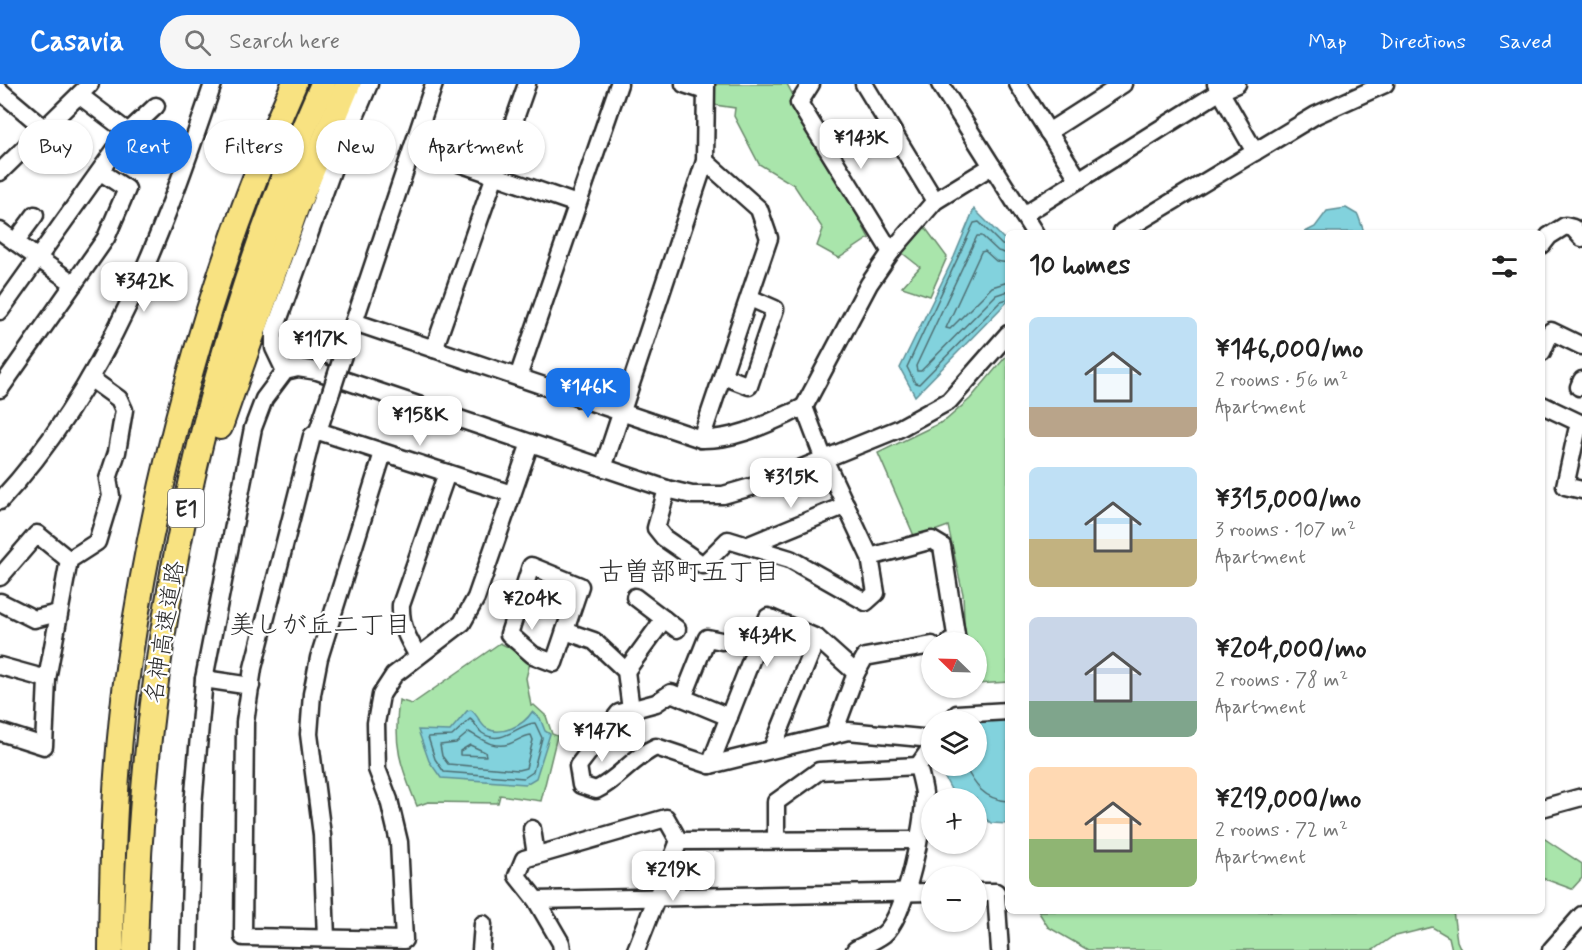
<!DOCTYPE html>
<html lang="en">
<head>
<meta charset="utf-8">
<style>
  body { margin:0; font-family:Mynerve,"Klee One",sans-serif; background:#f6f6f6; color:#222; height:100vh; display:flex; flex-direction:column; font-size:22px; white-space:nowrap }
  * { box-sizing:border-box; margin:0 }
  p { font-size:20px; color:#767676 }
  .icon { flex:none; width:33px; height:33px; fill:none; stroke:currentColor; stroke-width:2; stroke-linecap:round; stroke-linejoin:round }
  .map { position:relative; flex:1; overflow:hidden }
  .panel { position:absolute; left:1005px; top:146px; width:540px; height:684px; display:flex; flex-direction:column; background:#fff; border-radius:9px; box-shadow:0 2px 4px #0004 }
  .panel>* { flex:none }
  .guide { position:absolute; left:18px; top:36px; width:570px; height:54px; display:flex; gap:12px }
  .needle { width:39px; rotate:293deg }
  .tools { position:absolute; left:921px; top:548px; display:grid; gap:12px }
  .tools a { display:grid; place-items:center; width:66px; height:66px; border-radius:50%; background:#fff; box-shadow:0 2px 4px #0004; font-size:30px }
  .price { position:absolute; translate:-50% -51px; padding:0 14px; border-radius:12px; background:#fff; color:#222; font-size:20px; line-height:39px; filter:drop-shadow(0 2px 3px #0008) }
  .price::after { content:''; position:absolute; left:50%; top:36px; width:18px; height:14px; margin-left:-9px; background:inherit; clip-path:polygon(0 0,100% 0,50% 100%) }
  .price.on { background:#1a73e8; color:#fff }
  ul { padding:0; list-style:none }
  li { display:flex; align-items:center; gap:18px; height:150px; padding:0 24px }
  li span { display:grid; place-items:center; flex:none; width:168px; height:120px; border-radius:9px; color:#555 }
  li>.icon { margin-inline-start:auto }
  span .icon { width:72px; height:72px; fill:#fffc; stroke-width:1 }
  li b { font-size:26px }
  h2 { display:flex; justify-content:space-between; align-items:center; height:72px; padding:0 24px; font-size:26px }
  .pill { padding:0 21px; border-radius:27px; background:#fff; box-shadow:0 2px 4px #0004; font-size:21px; line-height:54px }
  .pill.on { background:#1a73e8; color:#fff }
  header { display:flex; align-items:center; gap:36px; box-sizing:border-box; height:84px; padding:0 30px; background:#1a73e8; color:#fff }
  header strong { font-size:28px }
  nav { display:flex; gap:33px; margin-inline-start:auto; font-size:21px }
  .search { width:420px; height:54px; background:#f6f6f6; display:flex; align-items:center; gap:15px; box-sizing:border-box; padding:0 21px; border-radius:33px; color:#767676; font-size:22px }
  .map>svg:first-child { display:block }
  .green { fill:#a9e5ab; stroke:#6a886b; stroke-width:1.5 }
  .water { fill:#82d2dd; stroke:#5f8f96; stroke-width:1.5 }
  .lines { fill:none; stroke-linecap:round; stroke-linejoin:round }
  .shore { stroke:#4e6e72; stroke-width:1.5 }
  .minor-casing { stroke:#2b2b2b; stroke-width:21 }
  .highway-casing { stroke:#2b2b2b; stroke-width:28 }
  .minor { stroke:#fff; stroke-width:16 }
  .highway { stroke:#f8e281; stroke-width:24 }
  .minor-bridge-casing { stroke:#2b2b2b; stroke-width:21; stroke-linecap:butt }
  .minor-bridge { stroke:#fff; stroke-width:16 }
  .labels { text-anchor:middle; stroke-width:4.5; stroke-linejoin:round; paint-order:stroke }
  .shield { fill:#fff; stroke:#6b6b6b; stroke-width:1.5 }
  .shield-label { font-size:22px; font-weight:bold; fill:#2b2b2b }
  .street-label { font-size:24px; fill:#2b2b2b; stroke:#fff }
  .neighbourhood-label { font-size:26px; fill:#2b2b2b; stroke:#fff }
</style>
</head>
<body>
<header>
<strong>Casavia</strong>
<div class="search"><svg class="icon" aria-label="search" viewBox="0 0 24 24"><circle cx="10" cy="10" r="6"/><path d="M15 15l6 6"/></svg>Search here</div>
<nav><a>Map</a><a>Directions</a><a>Saved</a></nav>
</header>
<div class="map">
<svg width="1582" height="866" viewBox="0 0 1582 866">
  <rect width="100%" height="100%" fill="#fff"/>
  <filter id="ink" filterUnits="userSpaceOnUse"><feTurbulence type="fractalNoise" baseFrequency=".0167" numOctaves="2"/><feDisplacementMap in="SourceGraphic" scale="12" xChannelSelector="R" yChannelSelector="G"/><feConvolveMatrix kernelMatrix="1 2 1 2 8 2 1 2 1" color-interpolation-filters="sRGB"/></filter>
  <g filter="url(#ink)">
    <g class="green">
      <path d="M 714,0 L 787,0 L 869,154 L 839,174 L 817,162 L 823,145 L 794,101 L 759,80 L 734,32 L 735,24 L 715,21 Z"/>
      <path d="M 924,142 L 947,173 L 930,212 L 902,203 L 920,183 L 901,168 Z"/>
      <path d="M 1008,270 L 1008,598 L 977,600 L 976,558 L 965,558 L 963,510 L 948,442 L 915,454 L 878,369 L 946,336 L 970,315 Z"/>
      <path d="M 500,559 L 531,575 L 526,594 L 531,622 L 534,621 L 546,632 L 552,650 L 557,652 L 541,717 L 500,711 L 498,719 L 428,718 L 417,722 C 400,681 393,661 399,616 L 412,620 Z"/>
      <path d="M 1545,755 L 1582,780 L 1582,794 L 1572,805 L 1542,794 L 1542,756 Z"/>
      <path d="M 1038,827 L 1453,827 L 1457,857 L 1461,866 L 1452,866 L 1449,853 L 1432,843 L 1392,853 L 1373,866 L 1088,866 L 1048,843 Z"/>
    </g>
    <g class="water">
      <path d="M 1346,124 L 1358,131 L 1364,148 L 1305,148 L 1315,143 L 1327,127 Z"/>
      <path d="M 974,125 L 1008,159 L 1008,217 L 915,312 L 900,284 L 954,173 Z"/>
      <path d="M 471,626 C 478,631 480,640 486,644 C 501,653 524,641 532,628 L 540,634 L 545,647 L 550,650 L 536,694 L 526,700 L 441,694 L 429,677 L 418,646 L 450,647 L 467,627 Z"/>
      <path d="M 1008,628 L 1008,740 L 991,739 L 977,728 L 976,714 L 955,713 L 938,681 L 976,681 L 976,636 Z"/>
    </g>
    <g class="lines">
      <g class="shore">
        <path d="M 1008,162 L 1002,161 L 979,138 L 974,139 L 907,283 L 915,299 L 919,300 L 1001,217 L 1008,215"/>
        <path d="M 1008,170 L 998,167 L 982,152 L 977,152 L 916,282 L 917,287 L 921,287 L 996,211 L 1008,207"/>
        <path d="M 1008,179 L 996,177 L 985,167 L 981,168 L 946,244 L 950,245 L 992,203 L 1008,198"/>
        <path d="M 470,635 C 475,638 477,645 482,649 C 503,663 517,640 535,639 L 542,654 L 533,688 L 524,694 L 444,688 L 435,675 L 428,653 L 452,652 Z"/>
        <path d="M 469,648 C 481,655 493,665 509,660 C 517,657 523,652 531,651 L 533,656 L 526,684 L 518,686 L 448,680 L 442,672 L 440,661 L 456,659 Z"/>
        <path d="M 470,661 L 485,668 L 486,672 L 460,671 L 460,667 Z"/>
        <path d="M 964,681 C 974,700 984,716 1008,717"/>
      </g>
      <g class="minor-casing">
        <g id="minor">
          <path d="M 684,0 L 705,7"/>
          <path d="M 811,0 L 799,19 L 891,168"/>
          <path d="M 864,0 L 935,117"/>
          <path d="M 940,0 L 1034,148"/>
          <path d="M 1018,0 L 1079,96"/>
          <path d="M 1216,0 L 1255,68"/>
          <path d="M 0,7 L 45,45"/>
          <path d="M 79,11 L 157,70"/>
          <path d="M 1048,48 L 1123,0"/>
          <path d="M 413,63 L 577,120"/>
          <path d="M 0,88 L 90,0"/>
          <path d="M 1023,131 L 1219,8 L 1237,0"/>
          <path d="M 0,147 L 74,200"/>
          <path d="M 1122,148 L 1316,31 L 1385,0"/>
          <path d="M 15,158 L 35,131"/>
          <path d="M 1542,161 L 1549,152 L 1565,142 L 1573,144 L 1582,154"/>
          <path d="M 0,227 L 127,49 L 156,22"/>
          <path d="M 354,238 L 701,355 C 738,356 770,338 804,323 L 823,373 L 870,473 L 876,509 L 866,518 L 790,475 L 728,456 L 703,481 L 664,454 L 656,444 L 667,405"/>
          <path d="M 434,265 L 527,0"/>
          <path d="M 1542,268 L 1551,247 L 1582,262"/>
          <path d="M 341,277 L 434,0"/>
          <path d="M 285,287 L 274,264 L 274,248 L 332,87 L 369,0"/>
          <path d="M 723,292 L 749,302 L 775,225 L 750,214"/>
          <path d="M 518,293 L 619,0"/>
          <path d="M 1579,303 L 1582,296"/>
          <path d="M 0,305 L 106,154 L 127,105 L 101,88"/>
          <path d="M 331,308 L 318,347 L 312,352 L 253,584 L 245,638 L 243,853 L 404,856 L 399,758 L 389,716 L 377,685 L 376,639 L 381,611 L 394,591 L 462,539 L 476,514 L 530,359"/>
          <path d="M 1542,321 L 1582,340"/>
          <path d="M 804,323 L 869,200 L 891,168 L 935,117 L 992,82"/>
          <path d="M 1582,341 L 1577,347 L 1565,402 L 1582,406"/>
          <path d="M 318,347 L 512,410"/>
          <path d="M 701,355 L 769,154 L 759,125 L 705,77"/>
          <path d="M 603,384 L 705,77 L 706,0"/>
          <path d="M 0,417 C 108,301 163,148 213,0"/>
          <path d="M 749,461 L 846,421"/>
          <path d="M 870,473 L 932,456 L 942,462 L 957,557 L 950,558"/>
          <path d="M 531,482 L 580,502 L 554,579 L 533,571 L 509,550 Z"/>
          <path d="M 0,493 L 37,450 L 69,476"/>
          <path d="M 635,513 L 677,545"/>
          <path d="M 0,518 L 34,535 L 58,529"/>
          <path d="M 565,547 L 594,557 L 626,587 L 631,626"/>
          <path d="M 418,572 C 408,555 400,541 401,521 L 447,389"/>
          <path d="M 0,582 L 47,595"/>
          <path d="M 626,587 L 664,535"/>
          <path d="M 204,595 L 251,602"/>
          <path d="M 683,614 L 707,554 L 722,557"/>
          <path d="M 729,633 L 671,609 L 656,619 L 619,629 L 578,682 L 581,701 L 596,706 C 619,695 633,673 656,663 L 710,681 L 848,647 L 932,655"/>
          <path d="M 952,636 L 957,630 L 1008,627"/>
          <path d="M 0,648 L 44,662 L 47,595 L 69,476 L 97,458 L 111,412 L 108,395 L 117,368 L 124,326 L 119,315 L 90,294"/>
          <path d="M 833,651 L 856,589 L 865,573 L 932,561"/>
          <path d="M 772,665 L 817,554"/>
          <path d="M 710,681 L 768,533 L 817,554 L 856,589"/>
          <path d="M 1542,724 L 1582,713"/>
          <path d="M 532,745 L 536,771"/>
          <path d="M 776,756 L 776,718 L 819,687 L 918,682"/>
          <path d="M 679,757 L 918,756"/>
          <path d="M 976,808 L 996,808 L 1000,866"/>
          <path d="M 536,816 L 932,808"/>
          <path d="M 326,854 L 322,751 L 309,650 L 312,610 L 319,574 L 383,369"/>
          <path d="M 189,866 L 193,721 L 204,595 L 253,344 L 264,315 L 285,287 L 298,284 L 317,287 L 667,405 L 692,411 L 723,411 L 765,399 L 898,345 L 949,317 L 1008,250"/>
          <path d="M 481,866 L 483,840"/>
          <path d="M 562,866 L 561,859 L 536,816 L 517,792 L 524,775 L 666,734 L 679,757"/>
          <path d="M 636,866 L 679,757"/>
          <path d="M 855,866 C 864,861 876,856 884,850 C 906,832 925,739 924,709 C 923,701 920,691 918,682 L 932,662"/>
          <path d="M 1551,866 L 1582,831"/>
        </g>
      </g>
      <g class="highway-casing">
        <g id="highway">
          <path d="M 220,343 L 296,124 L 348,0"/>
          <path d="M 111,866 C 112,770 115,673 129,577 C 158,380 213,183 294,0"/>
          <path d="M 135,866 C 142,569 201,272 323,0"/>
        </g>
      </g>
      <use href="#minor" class="minor"/>
      <use href="#highway" class="highway"/>
      <g class="minor-bridge-casing">
        <path id="minor-bridge" d="M 331,308 L 341,277"/>
      </g>
      <use href="#minor-bridge" class="minor-bridge"/>
    </g>
  </g>
  <g class="labels">
    <rect class="shield" x="168" y="405" width="36" height="38" rx="4.5"/>
    <g class="shield-label">
      <text x="186" y="432">E1</text>
    </g>
    <g class="street-label">
      <text transform="translate(164 548) rotate(-81)" y="8">名神高速道路</text>
    </g>
    <g class="neighbourhood-label">
      <text x="689" y="496">古曽部町五丁目</text>
      <text x="320" y="549">美しが丘二丁目</text>
    </g>
  </g>
</svg>
<div class="tools">
<a><svg class="needle" viewBox="-14 -14 28 28"><path d="M0-13l5 13h-10z" fill="#e53935"/><path d="M0 13l5-13h-10z" fill="#767676"/></svg></a>
<a><svg class="icon" aria-label="layers" viewBox="0 0 24 24"><path d="M12 4l9 5-9 5-9-5zM3 14l9 5 9-5"/></svg></a>
<a>+</a>
<a>−</a>
</div>
<b class="price" style="left:861px;top:86px">¥143K</b>
<b class="price" style="left:144px;top:229px">¥342K</b>
<b class="price" style="left:320px;top:287px">¥117K</b>
<b class="price on" style="left:588px;top:335px">¥146K</b>
<b class="price" style="left:420px;top:363px">¥158K</b>
<b class="price" style="left:791px;top:425px">¥315K</b>
<b class="price" style="left:532px;top:547px">¥204K</b>
<b class="price" style="left:767px;top:584px">¥434K</b>
<b class="price" style="left:602px;top:679px">¥147K</b>
<b class="price" style="left:673px;top:818px">¥219K</b>
<div class="guide">
<a class="pill">Buy</a>
<a class="pill on">Rent</a>
<a class="pill">Filters</a>
<a class="pill">New</a>
<a class="pill">Apartment</a>
</div>
<section class="panel">
<h2>10 homes<svg class="icon" aria-label="filters" viewBox="0 0 24 24"><path d="M4 7h16M4 17h16"/><circle cx="9" cy="7" r="2"/><circle cx="15" cy="17" r="2"/></svg></h2>
<ul>
<li><span style="background:linear-gradient(#bfe0f5 75%,#b9a48a 0)"><svg class="icon" aria-label="home" viewBox="0 0 24 24"><path d="M3 11l9-7 9 7M6 9v11h12V9"/></svg></span><div><b>¥146,000/mo</b><p>2 rooms · 56 m²</p><p>Apartment</p></div></li>
<li><span style="background:linear-gradient(#bfe0f5 60%,#c2b280 0)"><svg class="icon" aria-label="home" viewBox="0 0 24 24"><path d="M3 11l9-7 9 7M6 9v11h12V9"/></svg></span><div><b>¥315,000/mo</b><p>3 rooms · 107 m²</p><p>Apartment</p></div></li>
<li><span style="background:linear-gradient(#c9d6e8 70%,#7fa58c 0)"><svg class="icon" aria-label="home" viewBox="0 0 24 24"><path d="M3 11l9-7 9 7M6 9v11h12V9"/></svg></span><div><b>¥204,000/mo</b><p>2 rooms · 78 m²</p><p>Apartment</p></div></li>
<li><span style="background:linear-gradient(#ffd9b3 60%,#8fb573 0)"><svg class="icon" aria-label="home" viewBox="0 0 24 24"><path d="M3 11l9-7 9 7M6 9v11h12V9"/></svg></span><div><b>¥219,000/mo</b><p>2 rooms · 72 m²</p><p>Apartment</p></div></li>
</ul>
</section>
</div>
</body>
</html>
